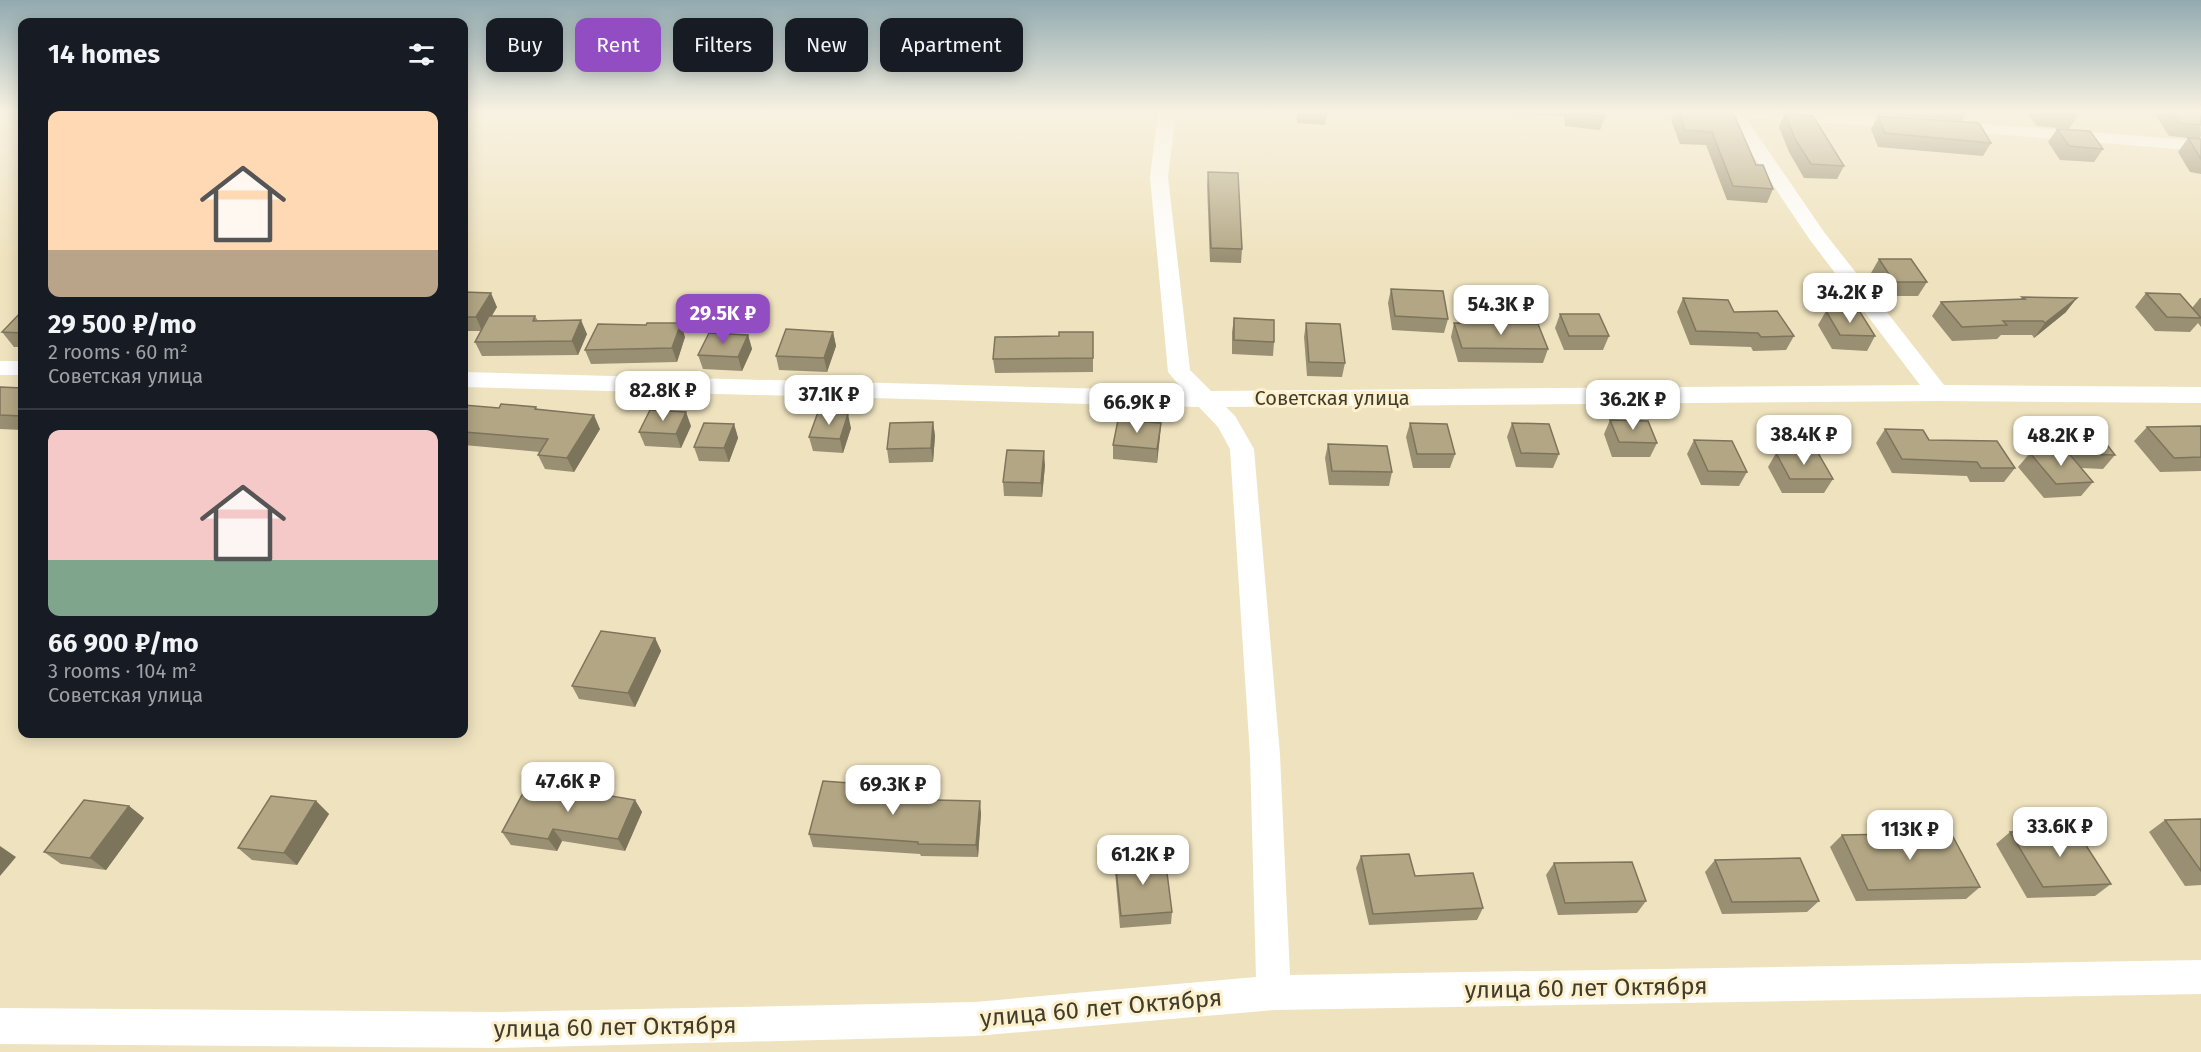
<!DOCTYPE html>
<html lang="en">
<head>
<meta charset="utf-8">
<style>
  body { margin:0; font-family:"Fira Sans",sans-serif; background:#242831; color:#f1f3f6; height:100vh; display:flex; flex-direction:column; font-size:22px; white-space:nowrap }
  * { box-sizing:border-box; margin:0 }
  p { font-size:20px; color:#9ea1a6 }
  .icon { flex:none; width:33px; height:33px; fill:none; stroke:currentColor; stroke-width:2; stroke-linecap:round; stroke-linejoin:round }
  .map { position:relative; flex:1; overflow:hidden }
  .details { position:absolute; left:18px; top:18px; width:450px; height:720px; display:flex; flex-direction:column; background:#171b24; border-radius:12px; box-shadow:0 3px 15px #0003 }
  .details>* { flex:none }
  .top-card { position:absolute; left:486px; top:18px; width:570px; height:54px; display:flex; gap:12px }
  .price { position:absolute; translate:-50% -51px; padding:0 14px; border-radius:12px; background:#fff; color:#222; font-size:20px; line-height:39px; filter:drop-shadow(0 2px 3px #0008) }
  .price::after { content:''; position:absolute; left:50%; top:36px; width:18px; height:14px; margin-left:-9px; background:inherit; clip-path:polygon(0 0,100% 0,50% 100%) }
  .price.current { background:#914dc1; color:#fff }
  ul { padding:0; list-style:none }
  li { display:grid; align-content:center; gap:12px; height:318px; padding:0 30px }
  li+li { border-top:2px solid #363941 }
  li span { display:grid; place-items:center; height:186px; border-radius:12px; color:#555 }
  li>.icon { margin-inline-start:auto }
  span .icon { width:108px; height:108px; fill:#fffc; stroke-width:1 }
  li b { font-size:26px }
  h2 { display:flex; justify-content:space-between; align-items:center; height:72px; padding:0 30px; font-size:26px }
  .pill { padding:0 21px; border-radius:12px; background:#171b24; box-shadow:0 3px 15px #0003; font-size:21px; line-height:54px }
  .pill.current { background:#914dc1; color:#fff }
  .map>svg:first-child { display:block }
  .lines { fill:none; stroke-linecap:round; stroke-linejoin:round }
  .street { fill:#fff; fill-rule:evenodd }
  .wall { fill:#998f72 }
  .shaded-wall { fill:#7d745c }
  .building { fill:#b2a684; stroke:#7d745c; stroke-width:1.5 }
  .labels { text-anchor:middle; stroke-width:6; stroke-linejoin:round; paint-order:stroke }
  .street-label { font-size:20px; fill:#413d2e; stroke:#fdf0cc }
  .near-street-label { font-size:24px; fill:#413d2e; stroke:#fdf0cc }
</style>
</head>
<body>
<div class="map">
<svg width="2201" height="1052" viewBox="0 0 2201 1052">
  <rect width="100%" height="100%" fill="#efe3bf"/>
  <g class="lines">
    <g class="street">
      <path d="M 1158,112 L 1176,112 L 1168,177 L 1190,370 L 1211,391 L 1920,385 L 1810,240 L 1728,118 L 1710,116 L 1708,112 L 1823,112 L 1917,119 L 1920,123 L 1917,127 L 1911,128 L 1746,118 L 1824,232 L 1944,385 L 2201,387 L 2201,403 L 1938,401 L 1226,407 L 1235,416 L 1254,449 L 1280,755 L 1290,975 L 2201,960 L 2201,994 L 1274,1010 L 975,1036 L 501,1048 L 0,1044 L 0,1008 L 501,1012 L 975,1002 L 1256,977 L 1250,755 L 1230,449 L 1218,427 L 1199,407 L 464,387 L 464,372 L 1184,391 L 1168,372 L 1150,177 Z"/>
      <path d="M 1950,121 L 2201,141 L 2201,151 L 1944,130 L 1941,126 L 1944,122 Z"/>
      <rect x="0" y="361" width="22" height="14"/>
    </g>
  </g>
  <g class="wall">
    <path d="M 1297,112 L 1327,112 L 1325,125 L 1297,123 Z"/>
    <path d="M 1514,112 L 1604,112 L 1605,117 L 1600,130 L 1565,126 L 1564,116 L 1514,114 Z"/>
    <path d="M 1674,112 L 1733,112 L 1756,165 L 1773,189 L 1767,203 L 1727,200 L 1706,145 L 1680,144 L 1671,120 Z"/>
    <path d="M 1865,112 L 1967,112 L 1962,121 L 1866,113 Z"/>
    <path d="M 2026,112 L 2075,112 L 2078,115 L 2069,129 L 2037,126 Z"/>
    <path d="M 2154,112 L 2200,112 L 2201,136 L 2199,139 L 2169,136 Z"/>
    <path d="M 1785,113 L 1844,166 L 1837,179 L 1804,178 L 1789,152 L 1779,127 Z"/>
    <path d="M 1878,116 L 1991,143 L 1983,156 L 1878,147 L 1871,129 Z"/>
    <path d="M 2057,129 L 2103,149 L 2094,162 L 2060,160 L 2048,142 Z"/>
    <path d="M 2188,138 L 2201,139 L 2201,174 L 2190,172 L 2178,152 Z"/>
    <path d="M 1208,172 L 1242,249 L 1241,263 L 1210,262 L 1207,186 Z"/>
    <path d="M 1879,259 L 1927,282 L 1918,296 L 1886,296 L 1871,273 Z"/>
    <path d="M 1391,289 L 1448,319 L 1444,333 L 1392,330 L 1388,303 Z"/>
    <path d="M 464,292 L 497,307 L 492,316 L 535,316 L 538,321 L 587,334 L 578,355 L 482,356 L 475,342 L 481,331 L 464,331 Z"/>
    <path d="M 2146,293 L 2192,308 L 2200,298 L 2201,298 L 2201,327 L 2198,323 L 2190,332 L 2155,331 L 2135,307 Z"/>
    <path d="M 2022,297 L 2066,312 L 2034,338 L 2032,335 L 2001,335 L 1997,339 L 1952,341 L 1932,316 L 1941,302 L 2020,300 Z"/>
    <path d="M 1683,298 L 1734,312 L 1794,336 L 1786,350 L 1753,351 L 1751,347 L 1690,345 L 1677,312 Z"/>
    <path d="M 22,311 L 22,347 L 14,347 L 2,332 Z"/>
    <path d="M 1826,311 L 1875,336 L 1867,351 L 1832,349 L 1818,325 Z"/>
    <path d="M 1560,314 L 1609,336 L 1603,350 L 1564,350 L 1555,328 Z"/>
    <path d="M 1234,318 L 1274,342 L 1273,356 L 1232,354 L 1232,332 Z"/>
    <path d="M 1306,323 L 1345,363 L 1342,377 L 1307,376 L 1304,337 Z"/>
    <path d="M 1454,323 L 1548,349 L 1543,363 L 1458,362 L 1451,337 Z"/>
    <path d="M 833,332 L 836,346 L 827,372 L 779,370 L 776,356 Z"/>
    <path d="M 1093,332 L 1093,372 L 995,373 L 993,359 L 1059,336 Z"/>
    <path d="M 748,335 L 752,349 L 742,371 L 703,369 L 698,355 Z"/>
    <path d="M 685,337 L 677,362 L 591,364 L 585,350 Z"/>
    <path d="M 0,387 L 22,388 L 22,430 L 0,429 Z"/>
    <path d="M 464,405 L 499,408 L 536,407 L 537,409 L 600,429 L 574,472 L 545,469 L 538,455 L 540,452 L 464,445 Z"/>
    <path d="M 1610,420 L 1657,443 L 1650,457 L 1612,457 L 1604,434 Z"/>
    <path d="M 933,422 L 935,436 L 933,462 L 889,463 L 887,449 Z"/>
    <path d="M 1161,423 L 1157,463 L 1113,459 L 1113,445 Z"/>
    <path d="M 1410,423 L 1455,454 L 1450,468 L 1413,468 L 1406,437 Z"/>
    <path d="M 1512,423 L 1559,454 L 1553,468 L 1516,467 L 1507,437 Z"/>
    <path d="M 734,424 L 738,438 L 729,462 L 699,461 L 694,447 Z"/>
    <path d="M 691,426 L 681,448 L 645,446 L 639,432 Z"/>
    <path d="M 2201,426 L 2201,471 L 2160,472 L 2134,441 L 2147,427 Z"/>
    <path d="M 2062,427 L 2115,455 L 2103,469 L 2081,468 L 2093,482 L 2081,496 L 2044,498 L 2018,467 L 2030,453 L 2057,451 L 2050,441 Z"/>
    <path d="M 851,428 L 843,453 L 813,451 L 809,437 Z"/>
    <path d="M 1885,429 L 1929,440 L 2015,468 L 2004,482 L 1970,482 L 1967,476 L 1892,473 L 1876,443 Z"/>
    <path d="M 1694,440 L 1747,472 L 1739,486 L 1701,485 L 1687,454 Z"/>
    <path d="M 1328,444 L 1392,472 L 1389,486 L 1329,485 L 1325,458 Z"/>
    <path d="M 1776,453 L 1833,479 L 1824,493 L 1782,493 L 1768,467 Z"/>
    <path d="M 1045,465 L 1042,497 L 1004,496 L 1003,482 Z"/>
    <path d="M 655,638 L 661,651 L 635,707 L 579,699 L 572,686 Z"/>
    <path d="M 894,799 L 981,813 L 978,857 L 921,856 L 920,854 L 813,847 L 809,834 Z"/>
    <path d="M 635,800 L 642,812 L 625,851 L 562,841 L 557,851 L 511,845 L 502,832 Z"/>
    <path d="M 316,801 L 329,814 L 297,865 L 252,860 L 238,848 Z"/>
    <path d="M 129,806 L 144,818 L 106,870 L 61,864 L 44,852 Z"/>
    <path d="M 2201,819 L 2201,885 L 2185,886 L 2149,832 L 2165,820 Z"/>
    <path d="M 2010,832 L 2111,884 L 2095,896 L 2027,898 L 1996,844 Z"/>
    <path d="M 1842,835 L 1980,887 L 1966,899 L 1856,901 L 1830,847 Z"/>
    <path d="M 1361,856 L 1415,876 L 1483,908 L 1477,920 L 1369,925 L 1356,868 Z"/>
    <path d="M 1115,860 L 1172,912 L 1171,924 L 1120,928 L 1115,872 Z"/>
    <path d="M 1715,860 L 1819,901 L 1807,912 L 1722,914 L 1705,872 Z"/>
    <path d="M 1554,863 L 1646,901 L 1637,913 L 1558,915 L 1546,875 Z"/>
  </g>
  <g class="shaded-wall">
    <path d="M 491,293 L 497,307 L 482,331 L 476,317 Z"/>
    <path d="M 2077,298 L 2066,312 L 2034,338 L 2045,323 Z"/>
    <path d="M 581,320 L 587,334 L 578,355 L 572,341 Z"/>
    <path d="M 681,323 L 685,337 L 677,362 L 672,348 Z"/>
    <path d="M 833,332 L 836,346 L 827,372 L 824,358 Z"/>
    <path d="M 748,335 L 752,349 L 742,371 L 738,357 Z"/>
    <path d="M 686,412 L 691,426 L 681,448 L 676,434 Z"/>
    <path d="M 848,414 L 851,428 L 843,453 L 840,439 Z"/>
    <path d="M 594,415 L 600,429 L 574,472 L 567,458 Z"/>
    <path d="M 933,422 L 935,436 L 933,462 L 931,448 Z"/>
    <path d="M 1161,423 L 1160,437 L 1157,463 L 1157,449 Z"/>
    <path d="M 734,424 L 738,438 L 729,462 L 724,448 Z"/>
    <path d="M 1044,451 L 1045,465 L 1042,497 L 1041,483 Z"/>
    <path d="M 655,638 L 661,651 L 635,707 L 628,693 Z"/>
    <path d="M 890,786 L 894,799 L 891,812 L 888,799 Z"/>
    <path d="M 635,800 L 642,812 L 625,851 L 618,839 Z"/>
    <path d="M 316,801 L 329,814 L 297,865 L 284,853 Z"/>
    <path d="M 980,801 L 981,813 L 978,857 L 976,845 Z"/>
    <path d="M 129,806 L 144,818 L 106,870 L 90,858 Z"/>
    <path d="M 553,829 L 562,841 L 557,851 L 548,839 Z"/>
    <path d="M 0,846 L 16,857 L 0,876 Z"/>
  </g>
  <g class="building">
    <path d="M 1569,112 L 1604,112 L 1605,117 L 1569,113 Z"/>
    <path d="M 1678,112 L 1733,112 L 1756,165 L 1763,165 L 1773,189 L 1733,186 L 1712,132 L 1685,130 Z"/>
    <path d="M 2044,112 L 2075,112 L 2078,115 L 2045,113 Z"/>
    <path d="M 2172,112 L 2200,112 L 2201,125 L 2179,123 Z"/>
    <path d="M 1785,113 L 1813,116 L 1844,166 L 1811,164 L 1795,139 Z"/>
    <path d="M 1878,116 L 1979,123 L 1991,143 L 1885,133 Z"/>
    <path d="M 2057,129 L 2090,131 L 2103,149 L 2069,146 Z"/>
    <path d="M 2188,138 L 2201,139 L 2201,159 Z"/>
    <path d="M 1208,172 L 1238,173 L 1242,249 L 1211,248 Z"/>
    <path d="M 1879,259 L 1911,259 L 1927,282 L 1894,282 Z"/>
    <path d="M 1391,289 L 1443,291 L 1448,319 L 1395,316 Z"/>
    <path d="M 464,292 L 491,293 L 476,317 L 464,317 Z"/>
    <path d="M 2146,293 L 2180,294 L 2201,318 L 2167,317 Z"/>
    <path d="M 2022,297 L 2077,298 L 2045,323 L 2043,321 L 2003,321 L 2007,325 L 1962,327 L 1941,302 L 2025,299 Z"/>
    <path d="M 1683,298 L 1728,300 L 1734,312 L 1777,311 L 1794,336 L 1761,337 L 1758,333 L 1696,331 Z"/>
    <path d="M 22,311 L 22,333 L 2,332 Z"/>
    <path d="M 1826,311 L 1860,312 L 1875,336 L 1840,335 Z"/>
    <path d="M 1560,314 L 1599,314 L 1609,336 L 1569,336 Z"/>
    <path d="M 489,316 L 535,316 L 533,321 L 581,320 L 572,341 L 475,342 Z"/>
    <path d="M 1234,318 L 1274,320 L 1274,342 L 1234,340 Z"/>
    <path d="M 647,323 L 681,323 L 672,348 L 585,350 L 598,324 L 646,325 Z"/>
    <path d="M 1306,323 L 1340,324 L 1345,363 L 1309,362 Z"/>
    <path d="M 1454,323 L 1538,324 L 1548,349 L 1462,348 Z"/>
    <path d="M 786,329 L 833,332 L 824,358 L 776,356 Z"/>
    <path d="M 1059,332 L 1093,332 L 1093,358 L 993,359 L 995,337 L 1059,336 Z"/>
    <path d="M 709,333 L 748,335 L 738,357 L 698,355 Z"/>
    <path d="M 0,387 L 22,388 L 22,416 L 0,415 Z"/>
    <path d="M 501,404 L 536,407 L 535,409 L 594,415 L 567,458 L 538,455 L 548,439 L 464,432 L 464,405 L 499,408 Z"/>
    <path d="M 650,410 L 686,412 L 676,434 L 639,432 Z"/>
    <path d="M 818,412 L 848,414 L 840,439 L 809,437 Z"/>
    <path d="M 1118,420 L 1161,423 L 1157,449 L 1113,445 Z"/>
    <path d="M 1610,420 L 1648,421 L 1657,443 L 1619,442 Z"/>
    <path d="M 933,422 L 931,448 L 887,449 L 890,423 Z"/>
    <path d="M 704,423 L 734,424 L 724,448 L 694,447 Z"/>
    <path d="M 1410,423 L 1447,424 L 1455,454 L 1417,454 Z"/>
    <path d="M 1512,423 L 1549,424 L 1559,454 L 1521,453 Z"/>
    <path d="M 2201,426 L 2201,457 L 2174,458 L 2147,427 Z"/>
    <path d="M 2062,427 L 2094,428 L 2115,455 L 2081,454 Z"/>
    <path d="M 1885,429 L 1923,430 L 1929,440 L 1997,441 L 2015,468 L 1981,468 L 1977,462 L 1902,459 Z"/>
    <path d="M 1694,440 L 1732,441 L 1747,472 L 1708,471 Z"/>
    <path d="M 1328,444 L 1387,446 L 1392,472 L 1332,471 Z"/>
    <path d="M 1007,450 L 1044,451 L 1041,483 L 1003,482 Z"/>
    <path d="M 2066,450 L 2093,482 L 2056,484 L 2030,453 Z"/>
    <path d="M 1776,453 L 1818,453 L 1833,479 L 1790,479 Z"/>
    <path d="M 601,631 L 655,638 L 628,693 L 572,686 Z"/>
    <path d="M 823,781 L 890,786 L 888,799 L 980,801 L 976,845 L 918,844 L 918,842 L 809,834 Z"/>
    <path d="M 529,782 L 635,800 L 618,839 L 553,829 L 548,839 L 502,832 Z"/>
    <path d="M 271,796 L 316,801 L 284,853 L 238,848 Z"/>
    <path d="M 84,800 L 129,806 L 90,858 L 44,852 Z"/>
    <path d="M 2201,819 L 2201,871 L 2165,820 Z"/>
    <path d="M 2076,830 L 2111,884 L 2043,887 L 2010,832 Z"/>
    <path d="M 1951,833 L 1980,887 L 1868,890 L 1842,835 Z"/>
    <path d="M 1409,854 L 1415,876 L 1473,873 L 1483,908 L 1373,914 L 1361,856 Z"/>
    <path d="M 1165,857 L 1172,912 L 1121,916 L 1115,860 Z"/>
    <path d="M 1800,858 L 1819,901 L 1732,902 L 1715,860 Z"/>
    <path d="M 1632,862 L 1646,901 L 1565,903 L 1554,863 Z"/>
  </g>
  <linearGradient id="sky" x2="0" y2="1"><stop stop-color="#91aab0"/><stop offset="0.43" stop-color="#f8f2e2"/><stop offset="1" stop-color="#f8f2e2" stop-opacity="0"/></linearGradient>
  <rect width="2201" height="259" fill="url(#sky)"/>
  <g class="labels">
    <g class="street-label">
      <text x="1332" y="405">Советская улица</text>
    </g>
    <g class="near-street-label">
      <text transform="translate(1586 988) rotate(-1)" y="8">улица 60 лет Октября</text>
      <text transform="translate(1101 1008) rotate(-5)" y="8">улица 60 лет Октября</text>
      <text transform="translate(615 1027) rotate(-1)" y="8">улица 60 лет Октября</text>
    </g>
  </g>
</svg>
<b class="price" style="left:1850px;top:324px">34.2K ₽</b>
<b class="price" style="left:1501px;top:336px">54.3K ₽</b>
<b class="price current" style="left:723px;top:345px">29.5K ₽</b>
<b class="price" style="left:663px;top:422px">82.8K ₽</b>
<b class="price" style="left:829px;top:426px">37.1K ₽</b>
<b class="price" style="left:1633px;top:431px">36.2K ₽</b>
<b class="price" style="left:1137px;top:434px">66.9K ₽</b>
<b class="price" style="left:1804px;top:466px">38.4K ₽</b>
<b class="price" style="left:2061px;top:467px">48.2K ₽</b>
<b class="price" style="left:568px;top:813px">47.6K ₽</b>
<b class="price" style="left:893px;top:816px">69.3K ₽</b>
<b class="price" style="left:2060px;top:858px">33.6K ₽</b>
<b class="price" style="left:1910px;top:861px">113K ₽</b>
<b class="price" style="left:1143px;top:886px">61.2K ₽</b>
<div class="top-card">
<a class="pill">Buy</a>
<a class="pill current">Rent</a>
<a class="pill">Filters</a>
<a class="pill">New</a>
<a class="pill">Apartment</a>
</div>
<section class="details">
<h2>14 homes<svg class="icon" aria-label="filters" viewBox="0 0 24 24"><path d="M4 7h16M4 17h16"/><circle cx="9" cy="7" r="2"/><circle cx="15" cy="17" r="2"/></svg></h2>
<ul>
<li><span style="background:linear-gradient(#ffd9b3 75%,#b9a48a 0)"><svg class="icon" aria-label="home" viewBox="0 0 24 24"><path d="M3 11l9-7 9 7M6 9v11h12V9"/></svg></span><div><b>29 500 ₽/mo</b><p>2 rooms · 60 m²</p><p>Советская улица</p></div></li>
<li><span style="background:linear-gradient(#f6c9c9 70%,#7fa58c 0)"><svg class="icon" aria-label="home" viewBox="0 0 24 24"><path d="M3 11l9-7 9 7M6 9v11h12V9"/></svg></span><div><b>66 900 ₽/mo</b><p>3 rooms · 104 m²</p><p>Советская улица</p></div></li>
</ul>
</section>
</div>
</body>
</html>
